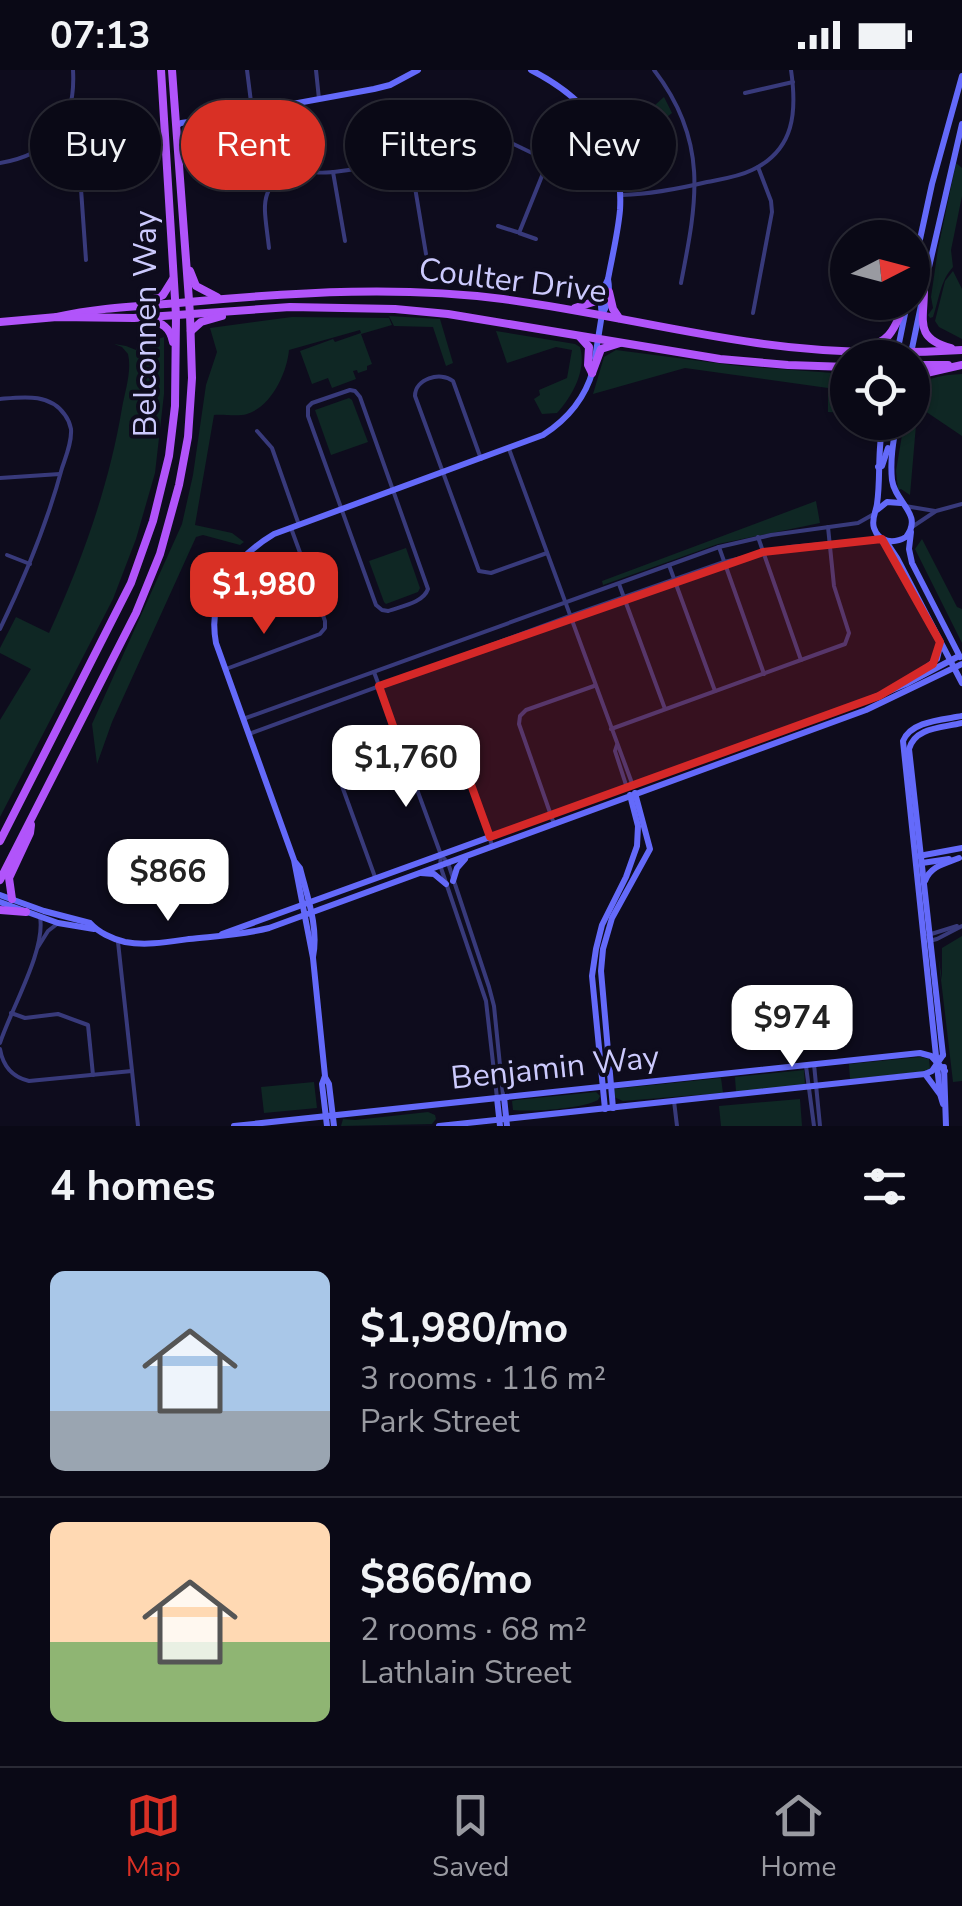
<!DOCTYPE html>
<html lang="en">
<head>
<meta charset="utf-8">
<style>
  body { margin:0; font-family:"Nunito Sans",sans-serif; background:#181723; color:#f1f3f6; height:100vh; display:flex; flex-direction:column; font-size:38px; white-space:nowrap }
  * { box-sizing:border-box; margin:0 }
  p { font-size:32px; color:#999aa1 }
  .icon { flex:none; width:55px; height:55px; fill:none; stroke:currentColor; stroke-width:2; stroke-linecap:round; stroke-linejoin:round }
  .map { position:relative; height:1056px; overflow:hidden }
  .panel { display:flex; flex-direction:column; background:#0a0916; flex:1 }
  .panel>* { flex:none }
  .guide { position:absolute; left:30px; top:30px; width:902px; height:90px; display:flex; gap:20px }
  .needle { width:65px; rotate:84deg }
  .controls { position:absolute; left:830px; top:150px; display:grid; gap:20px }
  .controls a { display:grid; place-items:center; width:100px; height:100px; border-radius:50%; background:#0a0916; box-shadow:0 2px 8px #0004,0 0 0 2px #2a2a35; font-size:50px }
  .price { position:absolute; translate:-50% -85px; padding:0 22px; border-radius:20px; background:#fff; color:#222; font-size:32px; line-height:65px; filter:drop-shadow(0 2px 5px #0008) }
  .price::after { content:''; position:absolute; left:50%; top:60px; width:30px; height:22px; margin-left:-15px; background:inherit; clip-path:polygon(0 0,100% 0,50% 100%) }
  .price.active { background:#d93025; color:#fff }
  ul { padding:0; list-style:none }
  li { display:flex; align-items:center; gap:30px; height:250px; padding:0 50px }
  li+li { border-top:2px solid #2a2a35 }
  li span { display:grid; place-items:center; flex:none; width:280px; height:200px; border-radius:15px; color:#555 }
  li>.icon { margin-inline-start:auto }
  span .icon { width:120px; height:120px; fill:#fffc; stroke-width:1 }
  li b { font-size:42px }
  h2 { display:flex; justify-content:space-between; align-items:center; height:120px; padding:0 50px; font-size:42px }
  .tag { padding:0 35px; border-radius:45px; background:#0a0916; box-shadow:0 2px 8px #0004,0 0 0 2px #2a2a35; font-size:35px; line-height:90px }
  .tag.active { background:#d93025; color:#fff }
  .status { display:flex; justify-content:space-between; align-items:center; height:70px; padding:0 50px; background:#0a0916; direction:ltr }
  .status svg { height:28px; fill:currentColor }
  .tab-bar { display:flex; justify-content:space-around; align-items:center; height:140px; border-top:2px solid #2a2a35; background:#0a0916; font-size:28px; color:#999aa1 }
  .tab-bar a { display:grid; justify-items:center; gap:5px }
  .tab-bar .active { color:#d93025 }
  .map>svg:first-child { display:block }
  .green { fill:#0f2724 }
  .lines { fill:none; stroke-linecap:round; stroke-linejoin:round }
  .street { stroke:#383a7b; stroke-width:4 }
  .secondary { stroke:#646afa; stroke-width:6 }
  .primary { stroke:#b154fa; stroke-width:8 }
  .marked { fill:#d62828; fill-opacity:0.2; stroke:#d62828; stroke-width:8; stroke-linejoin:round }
  .labels { text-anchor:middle; stroke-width:8; stroke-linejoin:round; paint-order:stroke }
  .street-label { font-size:32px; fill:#cccafd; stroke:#0e0c1d }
</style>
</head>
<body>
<div class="status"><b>07:13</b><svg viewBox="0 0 49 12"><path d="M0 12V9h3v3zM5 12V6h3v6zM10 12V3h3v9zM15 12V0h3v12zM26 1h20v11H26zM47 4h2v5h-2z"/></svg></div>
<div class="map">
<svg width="962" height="1056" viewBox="0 0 962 1056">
  <rect width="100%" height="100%" fill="#0e0c1d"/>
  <g class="green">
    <path d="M 664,27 L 672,43 L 621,82 L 616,70 Z"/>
    <path d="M 956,93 L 962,98 L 962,126 L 951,180 L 953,197 C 940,211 939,230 933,247 L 930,248 L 928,245 L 933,238 L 931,227 L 938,179 Z"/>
    <path d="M 953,201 L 962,219 L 962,269 L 939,257 L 935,251 L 945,211 Z"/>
    <path d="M 389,246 L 440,249 L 453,293 L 446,296 L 433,257 L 394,256 Z"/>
    <path d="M 292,247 L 389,248 L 392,255 L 361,264 L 372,294 L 367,296 L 367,300 L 358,303 L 357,300 L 353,301 L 356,309 L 332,318 L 328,308 L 312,314 L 300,281 L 333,269 L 335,272 L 361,263 L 360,260 L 289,280 C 287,303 271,337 247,344 C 237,347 224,344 214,345 L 195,455 L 232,463 L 244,472 L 240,475 L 203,465 L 196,467 L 112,652 L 97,694 L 92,654 L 182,454 L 193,405 L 206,315 L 217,282 L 210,258 Z"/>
    <path d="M 496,261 L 575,274 L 580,277 C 587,300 572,327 557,343 L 542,344 L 534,329 L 540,325 L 539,320 L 567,308 L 572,280 L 556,277 L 507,293 Z"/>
    <path d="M 164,267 L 164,324 L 155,403 L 136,469 L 113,529 L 0,747 L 0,650 L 31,599 L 0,583 L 0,578 L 16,547 L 49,563 C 82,491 109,416 122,338 C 125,321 132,301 128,284 L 122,277 L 114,274 L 126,276 L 136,280 L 136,276 Z"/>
    <path d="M 616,280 L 739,296 L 847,304 L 847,343 L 828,342 L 828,318 L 685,298 L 593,324 L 604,287 Z"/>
    <path d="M 962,304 L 962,366 L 925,341 L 916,355 L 910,425 L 901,419 L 898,420 L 896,401 L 904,353 L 912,352 L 913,321 C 925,307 943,305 962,304 Z"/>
    <path d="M 349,328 L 352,330 L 368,372 L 331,385 L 315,340 Z"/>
    <path d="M 816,431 L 820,453 L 718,474 L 603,515 L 602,511 Z"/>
    <path d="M 922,469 L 957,537 L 962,539 L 962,573 L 915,479 Z"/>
    <path d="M 406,478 L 420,518 L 418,522 L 386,534 L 384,532 L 369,491 Z"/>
    <path d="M 962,866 L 962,1011 L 953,1012 L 938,884 L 942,910 L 942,878 Z"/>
    <path d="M 920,987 L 929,989 L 930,999 L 920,1002 L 850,1009 L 849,994 Z"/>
    <path d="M 804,1000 L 805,1015 L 736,1022 L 735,1007 Z"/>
    <path d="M 721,1008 L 723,1023 L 623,1031 L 614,1027 L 613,1019 Z"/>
    <path d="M 314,1012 L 317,1038 L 264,1043 L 261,1017 Z"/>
    <path d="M 596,1022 L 600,1026 L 598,1030 C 581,1039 532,1042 513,1040 L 512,1031 L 516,1030 Z"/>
    <path d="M 800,1029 L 802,1056 L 721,1056 L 719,1036 Z"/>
    <path d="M 428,1042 L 435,1045 L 436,1049 L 432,1054 L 341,1056 L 343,1049 L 355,1050 Z"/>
  </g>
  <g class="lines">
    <g class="street">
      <path d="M 247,0 L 252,40"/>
      <path d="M 316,0 L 319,29"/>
      <path d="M 654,0 C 709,71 697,131 681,213"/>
      <path d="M 745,23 L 793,12"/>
      <path d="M 287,36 L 298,90 C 302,96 303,98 310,101 C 328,108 406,89 425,80 C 441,73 457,58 474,55 L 557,95 L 577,96 L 613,86"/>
      <path d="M 48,74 L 72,102 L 81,119 L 86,190"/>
      <path d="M 410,87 L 426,184"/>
      <path d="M 0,93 C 53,84 76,53 73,0"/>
      <path d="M 333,102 L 345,171"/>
      <path d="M 622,125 C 651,124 678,119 707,112 C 722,109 738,107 752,100 C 795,80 797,41 791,0"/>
      <path d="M 498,156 L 517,162"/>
      <path d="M 536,169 L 519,163 L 548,91"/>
      <path d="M 269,178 C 263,126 258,125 297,88"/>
      <path d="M 753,243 L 772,142 L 771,131 L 758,97"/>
      <path d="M 350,320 L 355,321 L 360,327 L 428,519 C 423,533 402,536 388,541 L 382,540 L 376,535 L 308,346 L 308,337 L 312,333 Z"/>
      <path d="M 0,329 C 23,327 50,323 65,345 C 68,349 70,354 71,359 C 72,372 66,386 62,398 C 47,454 25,507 0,559"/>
      <path d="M 257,361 L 272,378 L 299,455"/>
      <path d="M 509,379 L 633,716"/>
      <path d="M 481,389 L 453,311 C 440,301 415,309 415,326 L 479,501 L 491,503 L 547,483"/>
      <path d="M 0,408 L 60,404"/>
      <path d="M 905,436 L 935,441"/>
      <path d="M 912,457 L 936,441 L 962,434"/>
      <path d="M 758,467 L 801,590"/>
      <path d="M 719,477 L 764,604"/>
      <path d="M 7,485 L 30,494"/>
      <path d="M 669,495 L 715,621"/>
      <path d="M 619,514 L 665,639"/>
      <path d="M 226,599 L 320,564 L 325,558 L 325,551 L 291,458"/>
      <path d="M 374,602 L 441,785 L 448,793 L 489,917 L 494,936 L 503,1025"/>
      <path d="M 243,649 L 719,477 L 771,465 L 858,453 L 874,444"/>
      <path d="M 611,659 L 845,574 L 849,563 L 834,516 L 828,457"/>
      <path d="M 249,664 L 570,546 L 724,492 L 790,477 L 877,469"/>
      <path d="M 617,675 L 615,681 L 627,718"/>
      <path d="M 403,684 C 419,678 439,665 454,672 L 492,775"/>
      <path d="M 334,694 L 375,807"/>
      <path d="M 554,754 L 519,654 L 520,646 L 526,640 L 594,616"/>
      <path d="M 441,786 L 440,795 L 486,931 L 497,1028"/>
      <path d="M 928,865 L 957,856"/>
      <path d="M 929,871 L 937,869 L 962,856"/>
      <path d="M 118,872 L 138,1056"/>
      <path d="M 38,877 L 48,861 L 57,854"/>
      <path d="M 11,943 L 25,948 L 58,944 L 88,955 L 93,1005"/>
      <path d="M 0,973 C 11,939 46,880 40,847"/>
      <path d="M 0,979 C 3,996 12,1007 29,1011 L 132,1001"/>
      <path d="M 814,994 L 820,1056"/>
      <path d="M 806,996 L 814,1056"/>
      <path d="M 674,1031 L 677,1056"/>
    </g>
    <g class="secondary">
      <path d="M 531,0 C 588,29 624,73 620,140 C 618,163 612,187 608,209 C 610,220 609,235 602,244 L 595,288"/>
      <path d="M 176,56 L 181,53 L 205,50 L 374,19 L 390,15 L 418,0"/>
      <path d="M 912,206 L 932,114 L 962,6"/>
      <path d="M 923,223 L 962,54"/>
      <path d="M 602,243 C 599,232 603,218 608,209"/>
      <path d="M 896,288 L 906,239"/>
      <path d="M 910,288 L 921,235"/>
      <path d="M 883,354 C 877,381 881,407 877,434 C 876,442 871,449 874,458 C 879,473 894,474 906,467 C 924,444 895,433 892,410 C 890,390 893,372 897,352"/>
      <path d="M 878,397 L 882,396 L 888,378"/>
      <path d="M 877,440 L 887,432 L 901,433"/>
      <path d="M 911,462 L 909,479 L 912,493 L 960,587"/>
      <path d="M 887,473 L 897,488 L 962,613"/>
      <path d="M 922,601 L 937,589 L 940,576"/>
      <path d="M 919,786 L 962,778"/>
      <path d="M 296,793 L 300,798 C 307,826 319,858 313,887"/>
      <path d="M 922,793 L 949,789"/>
      <path d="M 421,803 L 434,804 L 446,814"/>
      <path d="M 453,811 L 457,798 L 465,789"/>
      <path d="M 925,811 C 930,796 946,793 959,788"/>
      <path d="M 0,825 L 44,841 L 90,853 C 98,862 112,869 125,872 C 146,876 168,872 189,869 C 217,866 242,865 269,858 L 866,640 L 962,594"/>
      <path d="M 0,832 L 58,853 L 94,859"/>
      <path d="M 222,864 L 863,632 L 906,614 L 959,586"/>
      <path d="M 943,985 L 909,679 C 915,657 942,658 962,653"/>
      <path d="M 944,997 L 946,1056"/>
      <path d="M 925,1004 L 939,1023"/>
      <path d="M 325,1007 L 329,1014 L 334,1056"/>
      <path d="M 504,1027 L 507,1056"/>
      <path d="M 497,1028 L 500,1056"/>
      <path d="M 943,1034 L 940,1024 L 903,671 C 911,651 942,650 962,646"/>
      <path d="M 613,1038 L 601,901 L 603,879 L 612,848 L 650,779 L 635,723"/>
      <path d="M 605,1039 L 592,906 L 596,879 L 602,855 L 626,807 L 637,776 L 638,756 L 630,725"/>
      <path d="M 234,1056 L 920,983 L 931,986 L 945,1001"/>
      <path d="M 327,1056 L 322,1014 L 325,1006 L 313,888 L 294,790 L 216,573 C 207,525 234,488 274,464 L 543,365 C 568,349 585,329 593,300"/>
      <path d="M 439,1056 L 925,1004 L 932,1001 L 943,985"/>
    </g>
    <g class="primary">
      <path d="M 190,201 L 196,216 L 217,227"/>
      <path d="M 924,219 C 924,251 914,268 951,278"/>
      <path d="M 609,222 L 613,239 L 619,248"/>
      <path d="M 147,232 L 163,225 L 173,209"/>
      <path d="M 575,238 L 593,232 L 603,221"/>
      <path d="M 57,247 C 104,236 152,236 200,231 C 301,222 402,216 503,229 C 588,240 672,261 757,273 C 824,283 895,284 962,280"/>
      <path d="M 149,250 C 162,253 170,257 173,272"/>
      <path d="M 0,252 L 57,247 L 134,248 L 290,237 L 395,239 L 448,244 L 720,289 L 788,295 L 848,297"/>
      <path d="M 191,261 L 201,252 L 222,246"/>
      <path d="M 580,267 L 589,277 L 588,295 L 592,303"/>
      <path d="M 865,277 C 892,273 895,255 906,232"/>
      <path d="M 912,295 L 948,295"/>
      <path d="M 592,303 L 601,279 L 620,273"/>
      <path d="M 912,311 L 922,304 L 962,295"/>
      <path d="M 882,352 L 882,356"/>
      <path d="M 0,771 L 131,513 L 153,451 L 169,386 L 175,336 L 176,245 L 161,0"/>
      <path d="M 0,810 L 136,543 L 160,484 L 179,415 L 188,367 L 192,308 L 190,244 L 172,0"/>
      <path d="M 12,829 L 9,808 L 30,763 L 31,755"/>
      <path d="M 0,840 L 26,842"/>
    </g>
  </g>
  <path class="marked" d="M 882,469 L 940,572 L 933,594 L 879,626 L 490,767 L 453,665 L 403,684 L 379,616 L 763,482 Z"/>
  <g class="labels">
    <g class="street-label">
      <text transform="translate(513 210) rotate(7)" y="11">Coulter Drive</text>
      <text transform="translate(145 254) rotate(-90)" y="11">Belconnen Way</text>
      <text transform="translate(555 997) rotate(-6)" y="11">Benjamin Way</text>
    </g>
  </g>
</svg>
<div class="controls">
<a><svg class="needle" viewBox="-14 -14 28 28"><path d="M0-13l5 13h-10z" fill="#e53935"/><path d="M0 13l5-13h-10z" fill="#999aa1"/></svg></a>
<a><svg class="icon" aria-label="locate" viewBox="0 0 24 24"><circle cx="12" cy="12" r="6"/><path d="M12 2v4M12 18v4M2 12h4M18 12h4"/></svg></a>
</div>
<b class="price active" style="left:264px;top:567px">$1,980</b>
<b class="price" style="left:406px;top:740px">$1,760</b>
<b class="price" style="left:168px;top:854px">$866</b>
<b class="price" style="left:792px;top:1000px">$974</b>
<div class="guide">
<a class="tag">Buy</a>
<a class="tag active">Rent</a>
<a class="tag">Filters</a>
<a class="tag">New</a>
</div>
</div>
<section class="panel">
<h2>4 homes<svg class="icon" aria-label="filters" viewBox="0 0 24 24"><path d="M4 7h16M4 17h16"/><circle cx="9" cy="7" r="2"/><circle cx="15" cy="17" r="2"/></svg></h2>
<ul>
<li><span style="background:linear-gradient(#a9c7e8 70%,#9aa5b1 0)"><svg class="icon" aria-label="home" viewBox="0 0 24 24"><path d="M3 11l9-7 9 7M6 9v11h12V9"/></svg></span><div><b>$1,980/mo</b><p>3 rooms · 116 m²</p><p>Park Street</p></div></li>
<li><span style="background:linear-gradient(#ffd9b3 60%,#8fb573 0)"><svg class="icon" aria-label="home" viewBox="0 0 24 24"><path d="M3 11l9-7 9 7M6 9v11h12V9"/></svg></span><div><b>$866/mo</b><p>2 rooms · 68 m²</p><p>Lathlain Street</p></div></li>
</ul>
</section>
<nav class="tab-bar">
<a class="active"><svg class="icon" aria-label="map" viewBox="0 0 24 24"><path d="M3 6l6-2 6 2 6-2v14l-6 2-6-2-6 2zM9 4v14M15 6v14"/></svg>Map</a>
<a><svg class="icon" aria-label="saved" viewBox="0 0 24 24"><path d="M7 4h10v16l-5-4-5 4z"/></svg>Saved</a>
<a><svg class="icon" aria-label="home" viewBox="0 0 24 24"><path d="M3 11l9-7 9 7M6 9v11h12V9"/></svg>Home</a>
</nav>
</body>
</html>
